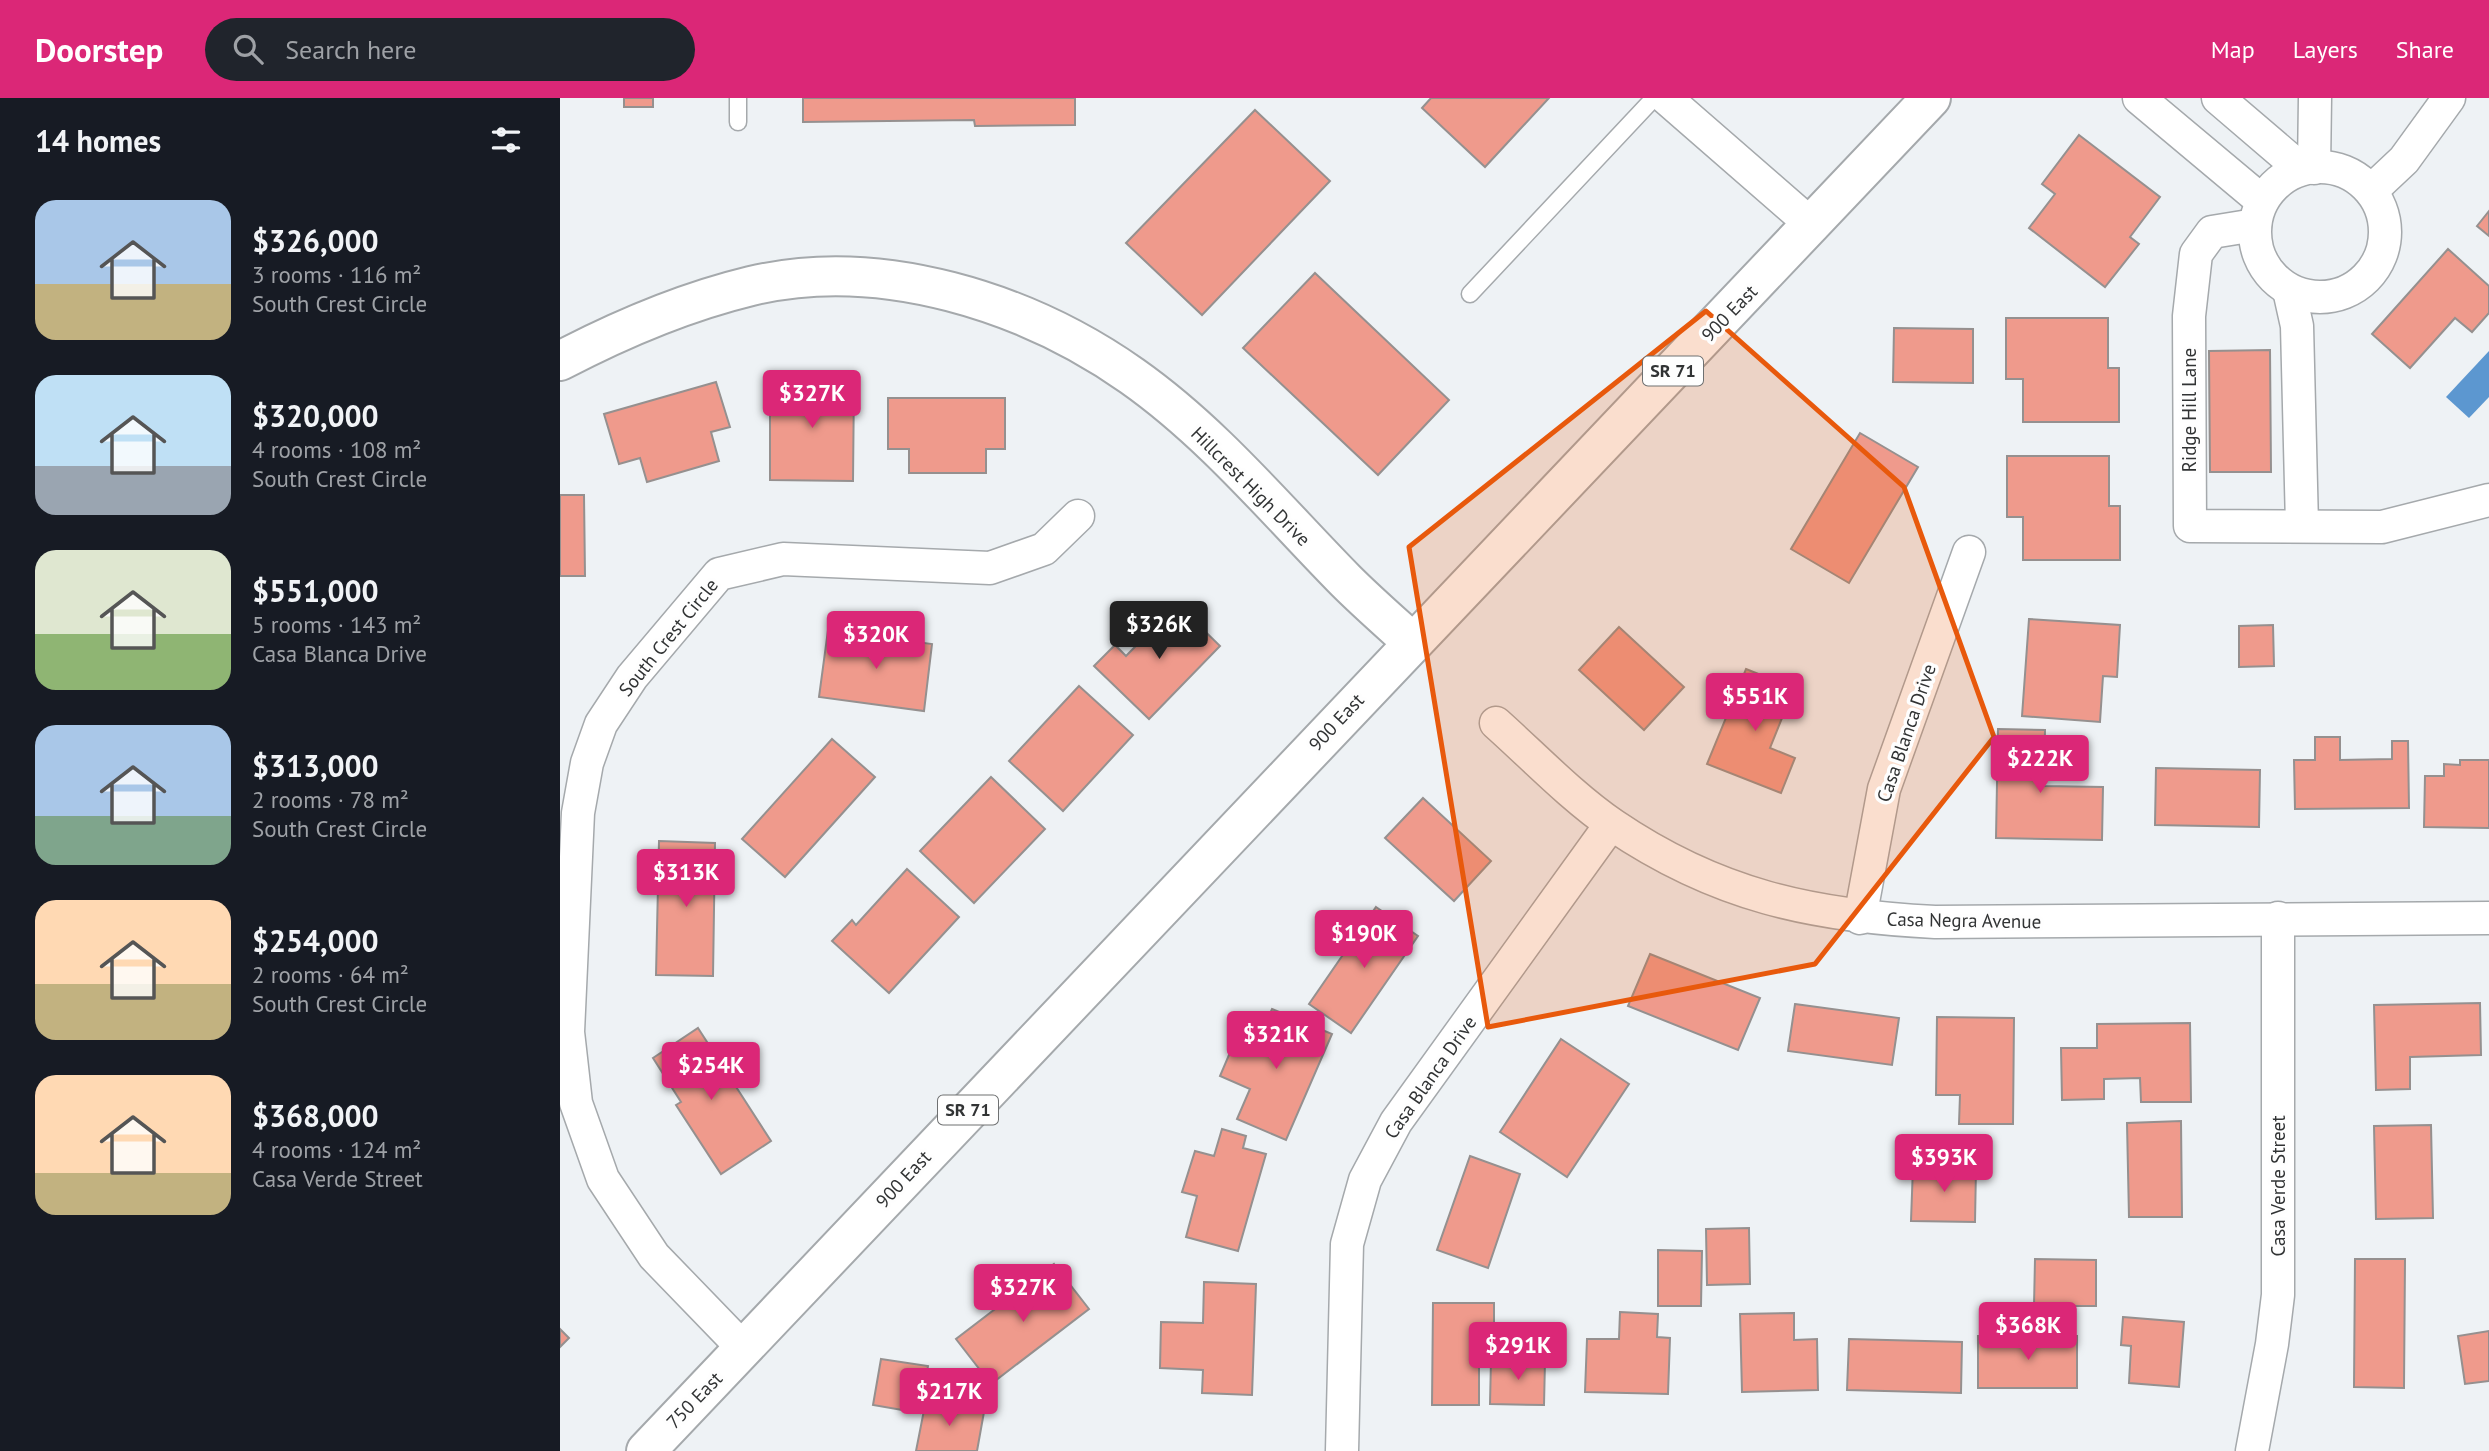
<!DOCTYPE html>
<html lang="en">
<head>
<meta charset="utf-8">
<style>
  body { margin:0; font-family:"PT Sans",sans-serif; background:#20242c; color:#f1f3f6; height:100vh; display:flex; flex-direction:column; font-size:26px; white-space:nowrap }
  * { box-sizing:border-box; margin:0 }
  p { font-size:23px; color:#9ea1a6 }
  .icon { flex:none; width:38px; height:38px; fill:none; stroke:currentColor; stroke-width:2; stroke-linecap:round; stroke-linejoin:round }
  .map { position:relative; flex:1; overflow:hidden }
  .panel { display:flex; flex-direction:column; background:#171b24; width:560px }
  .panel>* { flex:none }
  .price { position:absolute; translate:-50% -60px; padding:0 16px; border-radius:7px; background:#db2777; color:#fff; font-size:23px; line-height:46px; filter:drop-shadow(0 2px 4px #0008) }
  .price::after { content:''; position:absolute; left:50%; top:42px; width:21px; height:16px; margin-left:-10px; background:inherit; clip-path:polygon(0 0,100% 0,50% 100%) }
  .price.selected { background:#222; color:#fff }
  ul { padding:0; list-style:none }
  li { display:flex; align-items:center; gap:21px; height:175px; padding:0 35px }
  li span { display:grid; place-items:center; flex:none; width:196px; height:140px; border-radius:21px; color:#555 }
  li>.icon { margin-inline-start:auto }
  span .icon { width:84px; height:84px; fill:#fffc; stroke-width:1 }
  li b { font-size:30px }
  h2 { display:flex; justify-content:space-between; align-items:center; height:84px; padding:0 35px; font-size:30px }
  header { display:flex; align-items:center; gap:42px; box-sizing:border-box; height:98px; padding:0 35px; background:#db2777; color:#fff }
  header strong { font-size:33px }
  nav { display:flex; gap:38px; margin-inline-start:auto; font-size:24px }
  .search { width:490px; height:63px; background:#20242c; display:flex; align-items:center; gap:18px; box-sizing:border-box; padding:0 24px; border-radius:38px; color:#9ea1a6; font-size:26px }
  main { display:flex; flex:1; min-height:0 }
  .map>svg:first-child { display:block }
  .water { fill:#5c97d0 }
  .building { fill:#ef9a8c; stroke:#95908f; stroke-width:2 }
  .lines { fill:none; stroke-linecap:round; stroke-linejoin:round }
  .lane-casing { stroke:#a5a9ac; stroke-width:19 }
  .street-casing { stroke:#a5a9ac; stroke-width:35 }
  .secondary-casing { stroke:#a5a9ac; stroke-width:42 }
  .primary-casing { stroke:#a5a9ac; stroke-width:42 }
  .lane { stroke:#fff; stroke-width:16 }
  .street { stroke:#fff; stroke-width:32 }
  .secondary { stroke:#fff; stroke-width:38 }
  .primary { stroke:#fff; stroke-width:38 }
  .marked { fill:#e8590c; fill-opacity:0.2; stroke:#e8590c; stroke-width:5; stroke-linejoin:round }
  .labels { text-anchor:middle; stroke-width:7; stroke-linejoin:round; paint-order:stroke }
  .shield { fill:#fefefe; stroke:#6e7071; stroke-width:2 }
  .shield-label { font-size:18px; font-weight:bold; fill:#313334 }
  .street-label { font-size:19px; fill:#313334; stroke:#fefefe }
</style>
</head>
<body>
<header>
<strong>Doorstep</strong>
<div class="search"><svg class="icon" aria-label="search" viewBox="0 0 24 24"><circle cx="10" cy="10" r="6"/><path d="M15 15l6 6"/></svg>Search here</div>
<nav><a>Map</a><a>Layers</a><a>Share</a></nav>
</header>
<main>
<section class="panel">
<h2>14 homes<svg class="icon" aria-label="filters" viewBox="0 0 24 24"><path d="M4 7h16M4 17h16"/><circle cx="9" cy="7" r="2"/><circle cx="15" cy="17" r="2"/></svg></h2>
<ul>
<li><span style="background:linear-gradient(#a9c7e8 60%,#c2b280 0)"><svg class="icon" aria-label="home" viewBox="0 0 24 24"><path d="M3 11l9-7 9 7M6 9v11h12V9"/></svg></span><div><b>$326,000</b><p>3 rooms · 116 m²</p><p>South Crest Circle</p></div></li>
<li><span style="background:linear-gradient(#bfe0f5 65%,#9aa5b1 0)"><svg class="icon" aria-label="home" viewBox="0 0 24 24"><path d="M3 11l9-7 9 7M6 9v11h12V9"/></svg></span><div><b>$320,000</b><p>4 rooms · 108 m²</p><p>South Crest Circle</p></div></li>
<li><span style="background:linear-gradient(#dfe7d0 60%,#8fb573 0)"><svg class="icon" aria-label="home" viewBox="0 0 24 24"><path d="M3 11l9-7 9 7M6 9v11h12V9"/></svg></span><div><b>$551,000</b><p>5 rooms · 143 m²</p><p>Casa Blanca Drive</p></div></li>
<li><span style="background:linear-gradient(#a9c7e8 65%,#7fa58c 0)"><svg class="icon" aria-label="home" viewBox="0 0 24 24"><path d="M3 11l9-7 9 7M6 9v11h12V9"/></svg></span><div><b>$313,000</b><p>2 rooms · 78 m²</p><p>South Crest Circle</p></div></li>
<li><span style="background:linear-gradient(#ffd9b3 60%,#c2b280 0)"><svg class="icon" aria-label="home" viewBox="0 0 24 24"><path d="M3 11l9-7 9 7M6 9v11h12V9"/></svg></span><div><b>$254,000</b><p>2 rooms · 64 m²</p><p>South Crest Circle</p></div></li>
<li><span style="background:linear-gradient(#ffd9b3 70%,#c2b280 0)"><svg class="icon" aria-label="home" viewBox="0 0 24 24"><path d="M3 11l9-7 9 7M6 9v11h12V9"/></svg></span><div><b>$368,000</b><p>4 rooms · 124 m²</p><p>Casa Verde Street</p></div></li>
</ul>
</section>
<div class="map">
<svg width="1929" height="1353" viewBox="0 0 1929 1353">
  <rect width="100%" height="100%" fill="#eef2f5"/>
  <path class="water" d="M 1929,253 L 1929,299 L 1909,320 L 1886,299 Z"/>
  <g class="building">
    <rect x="64" y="0" width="29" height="9"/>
    <path d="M 243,0 L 515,0 L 515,27 L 415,28 L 414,22 L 243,24 Z"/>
    <path d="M 871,0 L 989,0 L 925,69 L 862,10 Z"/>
    <path d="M 695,12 L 770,83 L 642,217 L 566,145 Z"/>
    <path d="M 1519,37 L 1600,99 L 1570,139 L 1579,146 L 1545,189 L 1469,130 L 1495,96 L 1482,86 Z"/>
    <path d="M 1929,113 L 1929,138 L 1917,128 Z"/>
    <path d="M 1888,151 L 1929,188 L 1929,215 L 1912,234 L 1895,220 L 1850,270 L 1812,236 Z"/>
    <path d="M 755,175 L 889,302 L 818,377 L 683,250 Z"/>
    <path d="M 1446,220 L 1548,220 L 1548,270 L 1559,270 L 1559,324 L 1463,324 L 1463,281 L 1446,281 Z"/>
    <path d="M 1334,230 L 1413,231 L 1413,285 L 1333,284 Z"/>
    <path d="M 1710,252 L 1711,374 L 1650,374 L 1649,253 Z"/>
    <path d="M 210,282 L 294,283 L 293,383 L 210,382 Z"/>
    <path d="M 156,284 L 170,329 L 151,334 L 159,363 L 87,384 L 80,360 L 59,366 L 44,316 Z"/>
    <path d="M 328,300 L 445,300 L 445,351 L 426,351 L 426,375 L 349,375 L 349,351 L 328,351 Z"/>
    <path d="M 1300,335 L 1358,369 L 1289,485 L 1231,451 Z"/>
    <path d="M 1447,358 L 1549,358 L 1549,408 L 1560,408 L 1560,462 L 1463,462 L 1463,419 L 1447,419 Z"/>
    <path d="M 0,397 L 24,397 L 25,478 L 0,478 Z"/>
    <path d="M 617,506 L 660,548 L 589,621 L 534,568 L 555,547 L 566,558 Z"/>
    <path d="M 1469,521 L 1560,527 L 1557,579 L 1543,578 L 1540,624 L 1462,618 Z"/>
    <path d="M 1713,527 L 1714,568 L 1679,569 L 1679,528 Z"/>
    <path d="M 1059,529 L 1124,589 L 1084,632 L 1019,572 Z"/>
    <path d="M 268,532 L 372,546 L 364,613 L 259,599 Z"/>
    <path d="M 1186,571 L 1234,590 L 1210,650 L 1235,660 L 1221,695 L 1147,666 Z"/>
    <path d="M 519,588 L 573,637 L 503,713 L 449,663 Z"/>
    <path d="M 1438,631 L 1485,632 L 1484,688 L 1543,689 L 1542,742 L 1436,740 Z"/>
    <path d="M 1755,639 L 1780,639 L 1780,662 L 1832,661 L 1832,643 L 1848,643 L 1849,710 L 1735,711 L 1734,662 L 1755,662 Z"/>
    <path d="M 272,641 L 315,679 L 225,779 L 182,741 Z"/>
    <path d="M 1900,662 L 1929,662 L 1929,730 L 1864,729 L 1865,678 L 1884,678 L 1884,666 L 1900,667 Z"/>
    <path d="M 1596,670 L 1700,672 L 1699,729 L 1595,727 Z"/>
    <path d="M 431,679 L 485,731 L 414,805 L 360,753 Z"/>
    <path d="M 863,700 L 931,763 L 894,803 L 825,740 Z"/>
    <path d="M 99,743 L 155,745 L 153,878 L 96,877 Z"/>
    <path d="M 347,771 L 399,819 L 329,895 L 272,843 L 292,822 L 296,827 Z"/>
    <path d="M 816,809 L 858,838 L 791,935 L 749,906 Z"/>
    <path d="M 1090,856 L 1200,900 L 1178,952 L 1068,908 Z"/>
    <path d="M 1920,905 L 1921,957 L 1850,959 L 1850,991 L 1816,992 L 1814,907 Z"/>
    <path d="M 1235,906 L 1339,920 L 1332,967 L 1228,953 Z"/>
    <path d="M 712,911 L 772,936 L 726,1042 L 677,1021 L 690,991 L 660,978 L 680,931 L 699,940 Z"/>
    <path d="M 1377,919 L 1454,920 L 1453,1026 L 1399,1026 L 1400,997 L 1376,997 Z"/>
    <path d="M 1630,925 L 1631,1004 L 1581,1004 L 1580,980 L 1544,981 L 1544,1001 L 1502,1002 L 1501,950 L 1537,950 L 1537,926 Z"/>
    <path d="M 138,930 L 211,1043 L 161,1076 L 116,1007 L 121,1004 L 93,960 Z"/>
    <path d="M 1001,941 L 1069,986 L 1007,1079 L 940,1034 Z"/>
    <path d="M 1621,1023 L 1622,1119 L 1569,1119 L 1567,1025 Z"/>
    <path d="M 1871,1027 L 1873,1120 L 1816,1121 L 1814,1028 Z"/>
    <path d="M 662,1031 L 686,1038 L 683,1050 L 706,1056 L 678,1153 L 626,1139 L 637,1098 L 622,1094 L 635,1053 L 654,1058 Z"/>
    <path d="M 910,1058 L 960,1076 L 928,1170 L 877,1152 Z"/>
    <path d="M 1353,1068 L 1416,1070 L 1415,1124 L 1351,1123 Z"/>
    <path d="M 1189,1130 L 1190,1186 L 1147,1187 L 1146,1131 Z"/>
    <path d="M 1098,1152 L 1142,1153 L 1141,1208 L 1098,1208 Z"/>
    <path d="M 1475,1161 L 1536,1162 L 1536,1208 L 1474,1208 Z"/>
    <path d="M 1795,1161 L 1845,1161 L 1844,1290 L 1794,1289 Z"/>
    <path d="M 494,1166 L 529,1211 L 431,1286 L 396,1241 Z"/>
    <path d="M 644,1184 L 696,1186 L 692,1297 L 642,1295 L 643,1272 L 600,1270 L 601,1224 L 643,1225 Z"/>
    <path d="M 873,1205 L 934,1205 L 934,1262 L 919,1262 L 919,1307 L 872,1307 Z"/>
    <path d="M 1060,1214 L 1098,1216 L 1097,1239 L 1110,1240 L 1108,1296 L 1025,1294 L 1027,1241 L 1059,1241 Z"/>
    <path d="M 1234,1215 L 1234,1242 L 1257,1241 L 1258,1292 L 1182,1294 L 1180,1216 Z"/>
    <path d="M 1563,1219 L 1624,1224 L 1619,1289 L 1569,1285 L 1571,1248 L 1561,1247 Z"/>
    <path d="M 0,1231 L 9,1240 L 0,1249 Z"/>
    <path d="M 1929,1233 L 1929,1283 L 1905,1286 L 1898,1238 Z"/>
    <rect x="1418" y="1238" width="99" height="52"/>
    <path d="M 1289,1241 L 1402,1244 L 1401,1295 L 1287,1292 Z"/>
    <path d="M 321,1261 L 368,1268 L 360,1315 L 313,1307 Z"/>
    <path d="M 931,1262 L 985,1263 L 984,1307 L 930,1306 Z"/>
    <path d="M 366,1302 L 424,1314 L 417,1353 L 356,1353 Z"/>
  </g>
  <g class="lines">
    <g class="lane-casing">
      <g id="lane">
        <path d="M 178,24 L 178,0"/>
        <path d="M 910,196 L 1094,0"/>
      </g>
    </g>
    <g class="street-casing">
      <g id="street">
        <path d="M 1106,0 L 1253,128"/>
        <path d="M 1579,0 L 1702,103"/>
        <path d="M 1658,0 L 1741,71"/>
        <circle cx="1760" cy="134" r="65"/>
        <path d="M 1754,70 L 1755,0"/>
        <path d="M 1811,93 L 1844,62 L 1889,0"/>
        <path d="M 1695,127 L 1652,134 L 1636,156 L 1629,218 L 1630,428 L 1822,429 L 1929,402"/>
        <path d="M 1729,192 L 1737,228 L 1742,427"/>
        <path d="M 936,625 C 973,658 1012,699 1053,727 C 1156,797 1252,818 1375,824 L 1929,820"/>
        <path d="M 1300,820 L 1324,691 L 1409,454"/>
        <path d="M 183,1250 L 94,1158 L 43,1081 L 16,1005 L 8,934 L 18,715 L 27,665 L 41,626 L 72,579 L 159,476 L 223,461 L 430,470 L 484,451 L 518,418"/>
        <path d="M 782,1353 L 787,1146 L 805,1082 L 836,1024 L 1051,726"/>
        <path d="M 1692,1353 L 1712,1246 L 1718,1197 L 1718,820"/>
      </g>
    </g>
    <g class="secondary-casing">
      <path id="secondary" d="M 0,263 C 61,231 125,204 191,188 C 320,157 467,204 572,278 C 653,335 717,413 786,483 C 807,504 830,524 852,544"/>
    </g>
    <g class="primary-casing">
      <path id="primary" d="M 86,1353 L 1371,0"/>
    </g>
    <use href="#lane" class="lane"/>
    <use href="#street" class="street"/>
    <use href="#secondary" class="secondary"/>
    <use href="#primary" class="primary"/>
  </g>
  <path class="marked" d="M 1146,213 L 1344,389 L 1434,639 L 1255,866 L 928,929 L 849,449 Z"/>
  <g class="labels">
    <g class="shield">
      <rect x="1083" y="258.5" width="60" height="29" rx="5"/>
      <rect x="378" y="997.5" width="60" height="29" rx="5"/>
    </g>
    <g class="shield-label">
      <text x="1113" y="279">SR 71</text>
      <text x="408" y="1018">SR 71</text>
    </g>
    <g class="street-label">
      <text transform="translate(1169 215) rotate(-46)" y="7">900 East</text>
      <text transform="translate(1629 312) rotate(-90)" y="7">Ridge Hill Lane</text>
      <text transform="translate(691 388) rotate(45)" y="7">Hillcrest High Drive</text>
      <text transform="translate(108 539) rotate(-51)" y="7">South Crest Circle</text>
      <text transform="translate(776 624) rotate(-47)" y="7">900 East</text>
      <text transform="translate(1346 635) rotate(-71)" y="7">Casa Blanca Drive</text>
      <text transform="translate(1404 822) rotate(1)" y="7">Casa Negra Avenue</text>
      <text transform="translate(870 979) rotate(-55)" y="7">Casa Blanca Drive</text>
      <text transform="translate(343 1081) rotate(-47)" y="7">900 East</text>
      <text transform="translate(1718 1088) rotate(-90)" y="7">Casa Verde Street</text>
      <text transform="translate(134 1302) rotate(-46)" y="7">750 East</text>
    </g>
  </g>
</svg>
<b class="price" style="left:252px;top:332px">$327K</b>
<b class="price selected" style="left:599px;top:563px">$326K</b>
<b class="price" style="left:316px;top:573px">$320K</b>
<b class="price" style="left:1195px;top:635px">$551K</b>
<b class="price" style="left:1480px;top:697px">$222K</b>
<b class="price" style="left:126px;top:811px">$313K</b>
<b class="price" style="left:804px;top:872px">$190K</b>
<b class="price" style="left:716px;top:973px">$321K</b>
<b class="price" style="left:151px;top:1004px">$254K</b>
<b class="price" style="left:1384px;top:1096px">$393K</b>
<b class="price" style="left:463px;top:1226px">$327K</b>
<b class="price" style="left:1468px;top:1264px">$368K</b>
<b class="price" style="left:958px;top:1284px">$291K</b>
<b class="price" style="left:389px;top:1330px">$217K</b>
</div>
</main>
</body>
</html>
